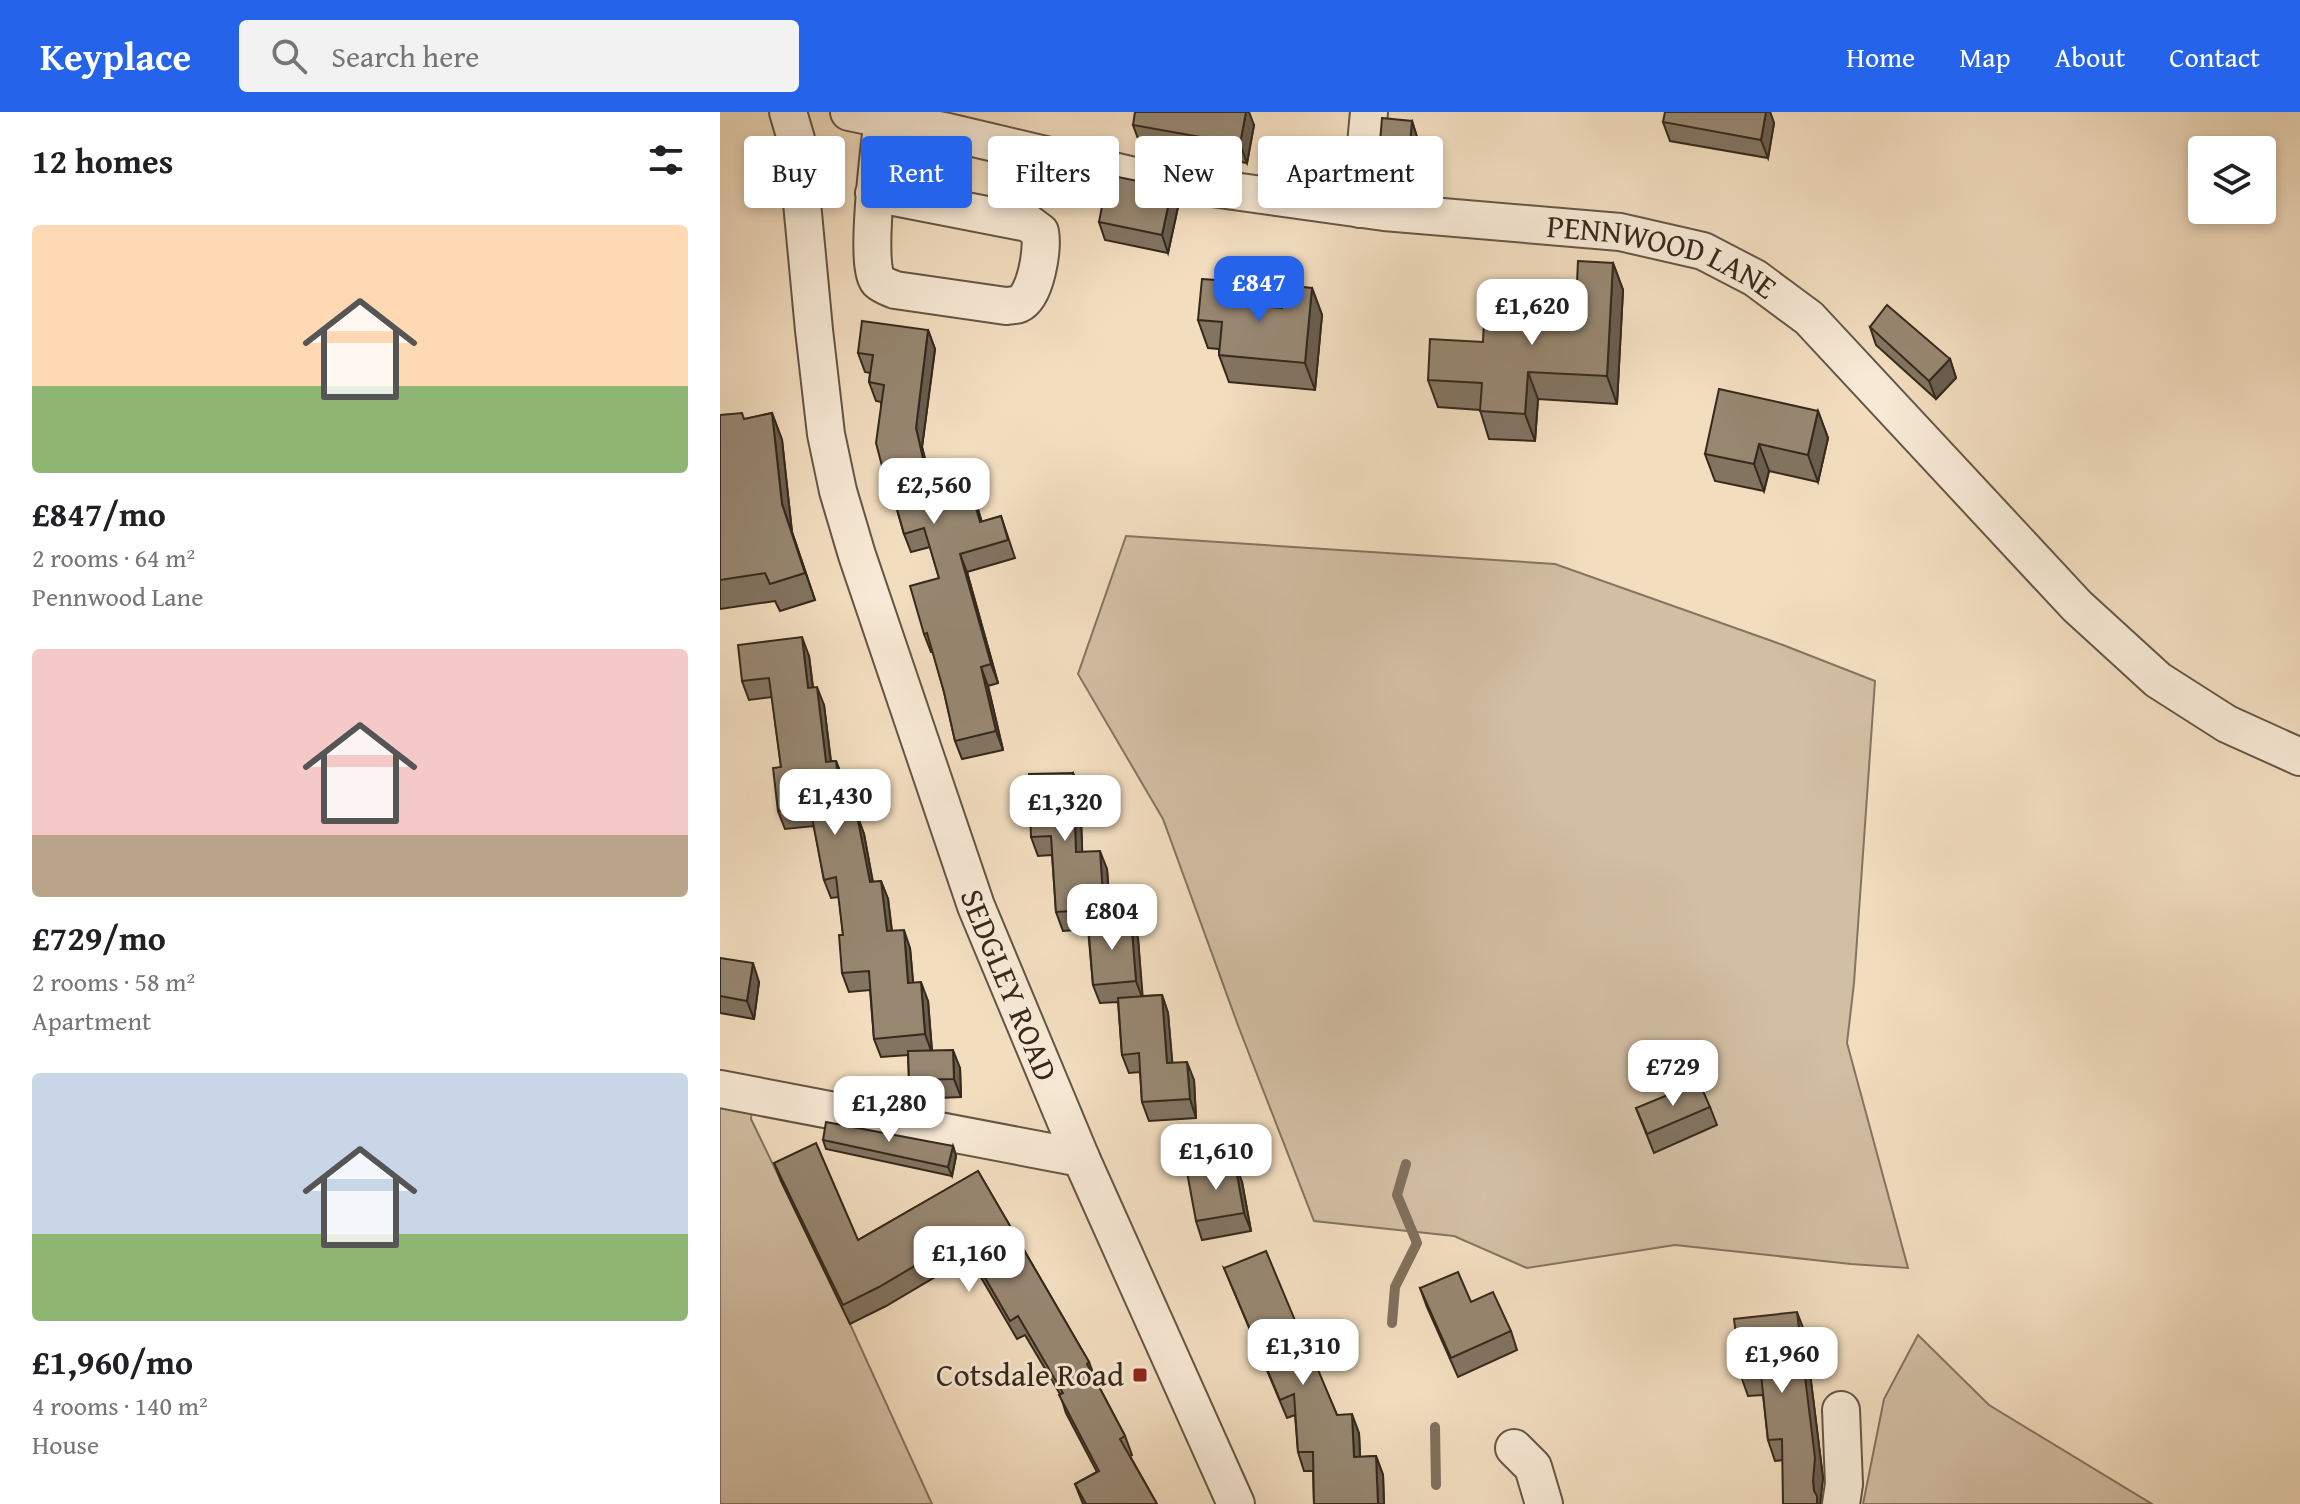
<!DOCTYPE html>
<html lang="en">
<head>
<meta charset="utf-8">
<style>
  body { margin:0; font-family:"Gentium Book Plus",serif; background:#f2f2f2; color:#202124; height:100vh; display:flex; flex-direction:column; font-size:30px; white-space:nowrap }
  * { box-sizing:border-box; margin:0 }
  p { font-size:26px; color:#757577 }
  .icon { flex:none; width:44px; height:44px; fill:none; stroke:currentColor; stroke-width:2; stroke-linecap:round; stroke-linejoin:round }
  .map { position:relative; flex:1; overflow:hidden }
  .details { display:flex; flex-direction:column; background:#fff; width:720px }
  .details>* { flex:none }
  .guide { position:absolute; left:24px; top:24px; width:760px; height:72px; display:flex; gap:16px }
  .tools { position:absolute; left:1468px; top:24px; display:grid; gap:16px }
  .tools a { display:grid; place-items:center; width:88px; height:88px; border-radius:8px; background:#fff; box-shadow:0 4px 12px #0003; font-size:40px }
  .price { position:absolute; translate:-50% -68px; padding:0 18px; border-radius:16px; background:#fff; color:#222; font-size:26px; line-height:52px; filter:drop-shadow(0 2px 4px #0008) }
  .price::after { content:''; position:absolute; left:50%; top:48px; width:24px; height:18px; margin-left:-12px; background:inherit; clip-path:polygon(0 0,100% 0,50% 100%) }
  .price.selected { background:#2563eb; color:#fff }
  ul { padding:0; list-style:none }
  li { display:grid; align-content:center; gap:16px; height:424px; padding:0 32px }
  li span { display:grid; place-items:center; height:248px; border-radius:8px; color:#555 }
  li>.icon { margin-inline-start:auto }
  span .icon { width:144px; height:144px; fill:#fffc; stroke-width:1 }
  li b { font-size:34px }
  h2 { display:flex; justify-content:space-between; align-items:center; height:96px; padding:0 32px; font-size:34px }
  .tag { padding:0 28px; border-radius:8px; background:#fff; box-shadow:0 4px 12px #0003; font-size:28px; line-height:72px }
  .tag.selected { background:#2563eb; color:#fff }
  header { display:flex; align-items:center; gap:48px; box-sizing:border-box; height:112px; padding:0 40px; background:#2563eb; color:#fff }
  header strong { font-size:38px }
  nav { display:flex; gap:44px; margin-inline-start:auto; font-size:28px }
  .search { width:560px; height:72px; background:#f2f2f2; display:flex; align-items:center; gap:20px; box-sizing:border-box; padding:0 28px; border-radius:8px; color:#757577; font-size:30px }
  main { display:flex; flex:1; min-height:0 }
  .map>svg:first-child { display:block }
  .green { fill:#d2bea3; stroke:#847460; stroke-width:2 }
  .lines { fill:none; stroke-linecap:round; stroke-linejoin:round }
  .stream { stroke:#80705d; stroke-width:10 }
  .minor-casing { stroke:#645645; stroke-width:40 }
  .minor { stroke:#f7e9d5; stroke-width:36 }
  .wall { fill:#827461; stroke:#35291c; stroke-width:2 }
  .shaded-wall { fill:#6a5e4f; stroke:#35291c; stroke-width:2 }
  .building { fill:#978771; stroke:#35291c; stroke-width:2 }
  .poi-dot { fill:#8f2418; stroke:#f7e9d5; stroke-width:3 }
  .labels { text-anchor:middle; stroke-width:6; stroke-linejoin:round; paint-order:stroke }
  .street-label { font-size:32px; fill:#35291c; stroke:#f7e9d5 }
  .poi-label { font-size:32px; fill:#35291c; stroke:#f7e9d5; text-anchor:end }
</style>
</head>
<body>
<header>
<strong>Keyplace</strong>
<div class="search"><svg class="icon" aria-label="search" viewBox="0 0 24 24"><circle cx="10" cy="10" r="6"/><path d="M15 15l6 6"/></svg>Search here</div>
<nav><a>Home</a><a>Map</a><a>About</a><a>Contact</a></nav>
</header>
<main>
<section class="details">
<h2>12 homes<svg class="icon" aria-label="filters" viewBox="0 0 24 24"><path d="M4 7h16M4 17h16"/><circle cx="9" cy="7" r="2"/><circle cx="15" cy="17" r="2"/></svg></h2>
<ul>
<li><span style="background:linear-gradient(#ffd9b3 65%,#8fb573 0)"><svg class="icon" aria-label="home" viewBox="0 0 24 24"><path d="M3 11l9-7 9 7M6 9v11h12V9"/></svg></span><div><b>£847/mo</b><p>2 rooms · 64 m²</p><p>Pennwood Lane</p></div></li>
<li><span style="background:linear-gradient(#f6c9c9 75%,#b9a48a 0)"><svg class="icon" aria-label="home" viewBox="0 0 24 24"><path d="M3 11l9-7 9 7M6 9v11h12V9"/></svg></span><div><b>£729/mo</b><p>2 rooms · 58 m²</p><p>Apartment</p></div></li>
<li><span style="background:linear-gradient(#c9d6e8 65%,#8fb573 0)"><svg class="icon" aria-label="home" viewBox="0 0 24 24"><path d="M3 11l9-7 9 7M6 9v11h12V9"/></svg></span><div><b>£1,960/mo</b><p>4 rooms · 140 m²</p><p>House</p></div></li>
</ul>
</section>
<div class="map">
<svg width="1580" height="1392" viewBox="0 0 1580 1392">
  <rect width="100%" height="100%" fill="#f2ddbf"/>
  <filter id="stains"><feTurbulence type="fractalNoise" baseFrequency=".0025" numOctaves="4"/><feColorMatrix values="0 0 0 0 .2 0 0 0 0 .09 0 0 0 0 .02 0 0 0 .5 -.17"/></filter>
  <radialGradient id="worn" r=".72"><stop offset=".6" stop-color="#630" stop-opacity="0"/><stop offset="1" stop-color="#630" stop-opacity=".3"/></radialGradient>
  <g class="green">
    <path d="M 406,424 L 835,452 L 1063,533 L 1155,569 L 1134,871 L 1127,931 L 1188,1156 L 1131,1152 L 955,1133 L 807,1156 L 734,1124 L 594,1109 L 519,916 L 443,707 L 358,562 Z"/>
    <path d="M 0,995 L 32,998 L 31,1007 L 130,1212 L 212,1392 L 0,1392 Z"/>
    <path d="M 1198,1223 L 1269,1293 L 1432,1392 L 1143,1392 L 1164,1287 Z"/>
  </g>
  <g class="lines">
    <g class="stream">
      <path d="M 672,1211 L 675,1175 L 697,1131 L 677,1083 L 686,1052"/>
      <path d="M 715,1315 L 716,1373"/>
    </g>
    <g class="minor-casing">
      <g id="minor">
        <path id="s1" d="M 68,0 L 76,27 L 94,218 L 106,322 L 118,379 L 137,443 L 256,794 L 361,1046 L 516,1392"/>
        <path id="s2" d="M 129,0 L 228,20 L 427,67 L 664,100 L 900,120 L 983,139 L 1035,166 L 1089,206 L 1357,494 L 1438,568 L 1507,612 L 1580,645"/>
        <path d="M 154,81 L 308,111 L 320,120 C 323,137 316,184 299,192 C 295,194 290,193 286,194 L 175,178 C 170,176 162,173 158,169 C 144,154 160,31 163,6"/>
        <path d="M 640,97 L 649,0"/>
        <path d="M 0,977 L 361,1046"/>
        <path d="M 1121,1298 L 1124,1372 L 1121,1392"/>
        <path d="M 794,1336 L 813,1355 L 824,1392"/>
      </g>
    </g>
    <use href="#minor" class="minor"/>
  </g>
  <g class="wall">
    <path d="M 1050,0 L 1054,11 L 1048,46 L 950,29 L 943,10 Z"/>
    <path d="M 692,9 L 698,28 L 695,75 L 665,73 L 658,54 Z"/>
    <path d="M 413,13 L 534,13 L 527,51 L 420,32 Z"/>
    <path d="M 458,95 L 448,141 L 385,128 L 379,110 Z"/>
    <path d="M 893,151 L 903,178 L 897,292 L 818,287 L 815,329 L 769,327 L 760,298 L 718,295 L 708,268 L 763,230 L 855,213 Z"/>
    <path d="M 592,176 L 602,203 L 595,278 L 509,270 L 499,243 L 499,237 L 488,236 L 478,208 L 518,192 L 562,196 Z"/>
    <path d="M 1150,215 L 1230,247 L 1236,266 L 1216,287 L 1156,233 Z"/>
    <path d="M 208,218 L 215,237 L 202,335 L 210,367 L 245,358 L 262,410 L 281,404 L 295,446 L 247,460 L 278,571 L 268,574 L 283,638 L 242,647 L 235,629 L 224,580 L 213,540 L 211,540 L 204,522 L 219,466 L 210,435 L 191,440 L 184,422 L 175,391 L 173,391 L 167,373 L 161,290 L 156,289 L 149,270 L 150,261 L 145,260 L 138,241 Z"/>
    <path d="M 1098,299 L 1108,326 L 1098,370 L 1049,359 L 1044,379 L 995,369 L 985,342 Z"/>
    <path d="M 52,301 L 62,328 L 72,420 L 95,488 L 60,499 L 55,489 L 0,497 L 0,303 L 25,307 Z"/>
    <path d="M 89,544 L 93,575 L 104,593 L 111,649 L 116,649 L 123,667 L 128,705 L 137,703 L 144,722 L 153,770 L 161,769 L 168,787 L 172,819 L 190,836 L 193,871 L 208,889 L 212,938 L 240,956 L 241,985 L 196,987 L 189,968 L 188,943 L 161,945 L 154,927 L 150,878 L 129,880 L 122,861 L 123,823 L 119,785 L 111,786 L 104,768 L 94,714 L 65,717 L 58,699 L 61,655 L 52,585 L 29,588 L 22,569 Z"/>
    <path d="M 353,661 L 360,679 L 362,740 L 387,757 L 391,809 L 418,826 L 422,884 L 442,883 L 448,901 L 452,950 L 474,968 L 476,1006 L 429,1009 L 422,990 L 420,960 L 409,961 L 402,943 L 398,890 L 380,891 L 373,873 L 368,817 L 343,819 L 336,800 L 332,743 L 318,744 L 311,725 Z"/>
    <path d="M 0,846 L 39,870 L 34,907 L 0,901 Z"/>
    <path d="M 990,995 L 997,1013 L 934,1041 L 916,996 Z"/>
    <path d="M 103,1028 L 233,1034 L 236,1044 L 232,1064 L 106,1037 Z"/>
    <path d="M 54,1051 L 138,1128 L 258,1059 L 369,1250 L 376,1269 L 405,1324 L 412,1343 L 410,1344 L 437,1392 L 363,1392 L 355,1372 L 377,1360 L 346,1301 L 340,1282 L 305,1223 L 297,1227 L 249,1145 L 166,1194 L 130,1212 L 61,1069 Z"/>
    <path d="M 515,1052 L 522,1070 L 531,1119 L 482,1128 L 476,1109 Z"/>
    <path d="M 504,1156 L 576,1211 L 617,1303 L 639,1321 L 640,1345 L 656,1344 L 663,1363 L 664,1392 L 594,1392 L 593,1359 L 584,1359 L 578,1340 L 575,1303 L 567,1306 Z"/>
    <path d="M 700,1176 L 751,1190 L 791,1219 L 797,1238 L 738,1265 L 707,1195 Z"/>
    <path d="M 1085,1221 L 1103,1366 L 1100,1390 L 1063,1348 L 1055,1349 L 1048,1328 L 1043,1283 L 1028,1284 L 1021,1264 Z"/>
  </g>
  <g class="shaded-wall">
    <path d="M 526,0 L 529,0 L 534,13 L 527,51 L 520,32 Z"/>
    <path d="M 1046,0 L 1050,0 L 1054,11 L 1048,46 L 1041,28 Z"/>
    <path d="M 692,9 L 698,28 L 695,75 L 688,57 Z"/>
    <path d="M 452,76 L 458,95 L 448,141 L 442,123 Z"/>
    <path d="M 893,151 L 903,178 L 897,292 L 887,264 Z"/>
    <path d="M 510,169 L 520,197 L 508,191 Z"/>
    <path d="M 592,176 L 602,203 L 595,278 L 585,251 Z"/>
    <path d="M 208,218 L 215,237 L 202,335 L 215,387 L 208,368 L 196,316 Z"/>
    <path d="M 1230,247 L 1236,266 L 1216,287 L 1209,269 Z"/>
    <path d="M 808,260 L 818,287 L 815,329 L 805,302 Z"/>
    <path d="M 1098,299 L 1108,326 L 1098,370 L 1088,343 Z"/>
    <path d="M 52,301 L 62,328 L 72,420 L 95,488 L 62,392 Z"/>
    <path d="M 1039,332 L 1049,359 L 1044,379 L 1034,352 Z"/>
    <path d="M 245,358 L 252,376 L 267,429 L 260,410 Z"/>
    <path d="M 240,442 L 247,460 L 278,571 L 271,552 Z"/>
    <path d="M 82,525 L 89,544 L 95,594 L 88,576 Z"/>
    <path d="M 261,555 L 268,574 L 283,638 L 276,619 Z"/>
    <path d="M 97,575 L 104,593 L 113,668 L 106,650 Z"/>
    <path d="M 116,649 L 123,667 L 130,724 L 123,706 Z"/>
    <path d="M 353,661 L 360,679 L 363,759 L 356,740 Z"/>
    <path d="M 137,703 L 144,722 L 156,789 L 150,770 Z"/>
    <path d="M 380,739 L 387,757 L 391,816 L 384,797 Z"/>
    <path d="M 161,769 L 168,787 L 174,838 L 167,819 Z"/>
    <path d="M 411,807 L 418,826 L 423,888 L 416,869 Z"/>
    <path d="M 184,818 L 190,836 L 195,890 L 188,871 Z"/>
    <path d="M 33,851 L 39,870 L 34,907 L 27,889 Z"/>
    <path d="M 201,870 L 208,889 L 212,941 L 205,922 Z"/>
    <path d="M 442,883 L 448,901 L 454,969 L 447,951 Z"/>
    <path d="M 233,938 L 240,956 L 241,985 L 234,967 Z"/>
    <path d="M 467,950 L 474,968 L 476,1006 L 470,987 Z"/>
    <path d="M 233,1034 L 236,1044 L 232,1064 L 228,1055 Z"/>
    <path d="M 515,1052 L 522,1070 L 531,1119 L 524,1101 Z"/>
    <path d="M 1077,1200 L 1085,1221 L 1103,1366 L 1100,1392 L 1097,1392 L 1094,1379 Z"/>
    <path d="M 632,1302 L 639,1321 L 641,1364 L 634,1345 Z"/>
    <path d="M 656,1344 L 663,1363 L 664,1392 L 658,1392 Z"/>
  </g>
  <g class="building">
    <path d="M 415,0 L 526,0 L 520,32 L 413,13 Z"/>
    <path d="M 945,0 L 1046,0 L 1041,28 L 943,10 Z"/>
    <path d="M 662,6 L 692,9 L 688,57 L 658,54 Z"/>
    <path d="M 388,63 L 452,76 L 442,123 L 379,110 Z"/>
    <path d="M 858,149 L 893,151 L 887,264 L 808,260 L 805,302 L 760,299 L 762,271 L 708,268 L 710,227 L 763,230 L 764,208 L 855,213 Z"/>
    <path d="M 482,167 L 510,169 L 508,191 L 562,196 L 564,173 L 592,176 L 585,251 L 499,243 L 502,210 L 478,208 Z"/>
    <path d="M 1167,193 L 1230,247 L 1209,269 L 1150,215 Z"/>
    <path d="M 142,209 L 208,218 L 196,316 L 208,368 L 245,358 L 260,410 L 281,404 L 288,428 L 240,442 L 271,552 L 261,555 L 276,619 L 235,629 L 224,580 L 207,521 L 204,522 L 190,474 L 219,466 L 204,416 L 184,422 L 170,372 L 167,373 L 156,331 L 164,273 L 149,270 L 153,243 L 138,241 Z"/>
    <path d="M 999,277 L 1098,299 L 1088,343 L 1039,332 L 1034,352 L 985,342 Z"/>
    <path d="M 22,301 L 24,307 L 52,301 L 62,392 L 85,461 L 50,472 L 45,461 L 0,468 L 0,303 Z"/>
    <path d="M 82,525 L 88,576 L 97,575 L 106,650 L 116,649 L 123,706 L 137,703 L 150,770 L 161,769 L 167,819 L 184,818 L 188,871 L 201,870 L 205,922 L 154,927 L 149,859 L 122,861 L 119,823 L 123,823 L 116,765 L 104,768 L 90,695 L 58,699 L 53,656 L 61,655 L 49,566 L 22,569 L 18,533 Z"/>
    <path d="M 353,661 L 356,740 L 380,739 L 384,797 L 336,800 L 331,724 L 311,725 L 309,662 Z"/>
    <path d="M 411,807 L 416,869 L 373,873 L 368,811 Z"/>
    <path d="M 0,846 L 33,851 L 27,889 L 0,884 Z"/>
    <path d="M 442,883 L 447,951 L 467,950 L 470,987 L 422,990 L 419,941 L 402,943 L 398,886 Z"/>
    <path d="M 233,938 L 234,967 L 189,968 L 188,939 Z"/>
    <path d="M 979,970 L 990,995 L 927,1022 L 916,996 Z"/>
    <path d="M 106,1010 L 233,1034 L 228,1055 L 103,1028 Z"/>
    <path d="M 96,1031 L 138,1128 L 258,1059 L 369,1250 L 367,1252 L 405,1324 L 400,1327 L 437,1392 L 366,1392 L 355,1372 L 379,1359 L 339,1283 L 343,1281 L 298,1204 L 290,1209 L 242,1126 L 159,1175 L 123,1193 L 54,1051 Z"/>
    <path d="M 515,1052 L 524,1101 L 476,1109 L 467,1060 Z"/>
    <path d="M 546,1139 L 576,1211 L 578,1210 L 617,1303 L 632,1302 L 634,1345 L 656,1344 L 658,1392 L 594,1392 L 593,1340 L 578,1340 L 574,1282 L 560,1288 L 504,1156 Z"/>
    <path d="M 738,1160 L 751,1190 L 773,1180 L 791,1219 L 731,1246 L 700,1176 Z"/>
    <path d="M 1077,1200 L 1095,1346 L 1093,1369 L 1094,1379 L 1097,1384 L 1097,1392 L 1063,1392 L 1062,1327 L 1048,1328 L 1041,1262 L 1021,1264 L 1014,1207 Z"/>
  </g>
  <rect class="poi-dot" x="412" y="1255" width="16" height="16" rx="4"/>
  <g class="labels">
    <g class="street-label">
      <text dy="11" stroke="none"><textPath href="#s2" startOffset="828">PENNWOOD LANE</textPath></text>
      <text dy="11" stroke="none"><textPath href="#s1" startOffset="906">SEDGLEY ROAD</textPath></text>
    </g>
    <g class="poi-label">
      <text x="404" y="1274">Cotsdale Road</text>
    </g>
  </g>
  <rect width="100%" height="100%" filter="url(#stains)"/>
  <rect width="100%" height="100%" fill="url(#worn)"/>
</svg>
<div class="tools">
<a><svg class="icon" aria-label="layers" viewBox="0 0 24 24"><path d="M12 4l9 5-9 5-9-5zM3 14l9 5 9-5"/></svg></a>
</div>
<b class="price selected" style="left:539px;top:212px">£847</b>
<b class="price" style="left:812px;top:235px">£1,620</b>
<b class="price" style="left:214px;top:414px">£2,560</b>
<b class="price" style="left:115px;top:725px">£1,430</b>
<b class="price" style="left:345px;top:731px">£1,320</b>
<b class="price" style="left:392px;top:840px">£804</b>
<b class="price" style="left:953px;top:996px">£729</b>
<b class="price" style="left:169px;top:1032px">£1,280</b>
<b class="price" style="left:496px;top:1080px">£1,610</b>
<b class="price" style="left:249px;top:1182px">£1,160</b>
<b class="price" style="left:583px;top:1275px">£1,310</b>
<b class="price" style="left:1062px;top:1283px">£1,960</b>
<div class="guide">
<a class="tag">Buy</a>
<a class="tag selected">Rent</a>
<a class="tag">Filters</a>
<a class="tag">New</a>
<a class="tag">Apartment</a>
</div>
</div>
</main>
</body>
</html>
